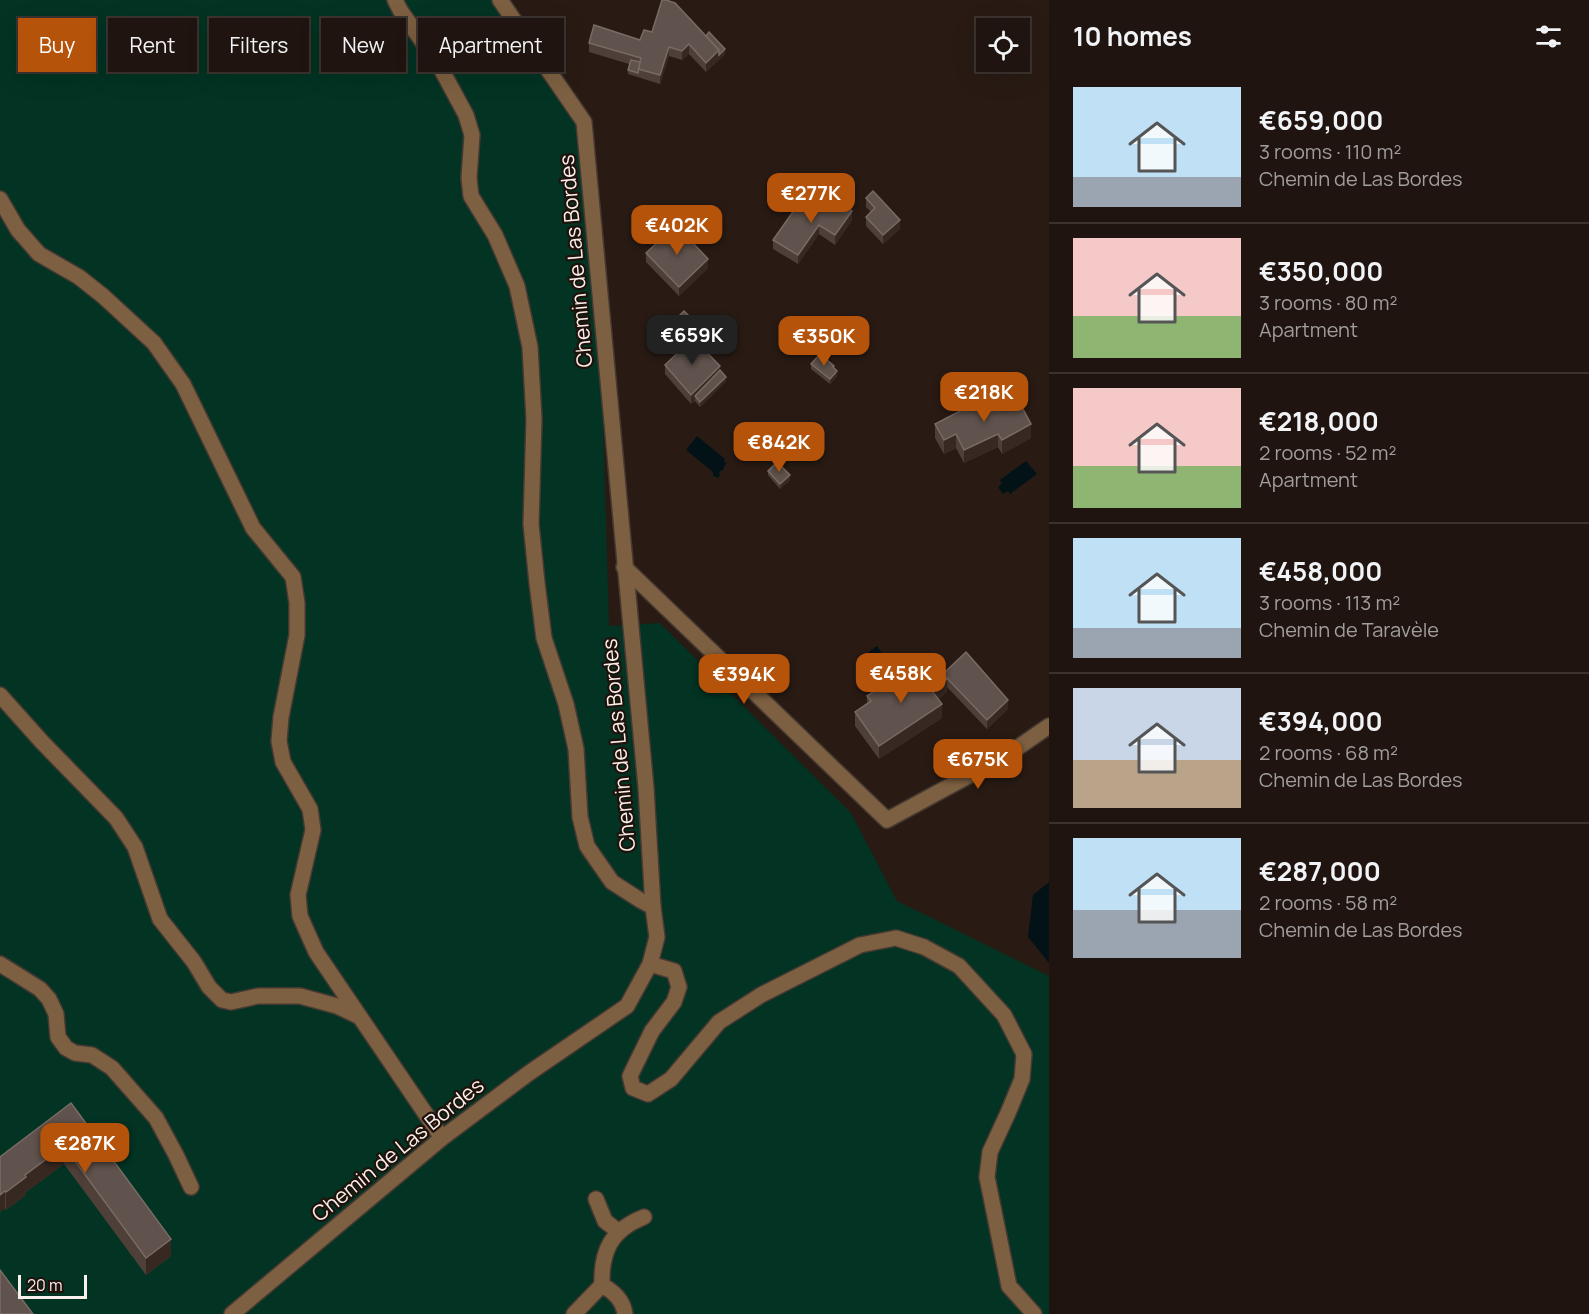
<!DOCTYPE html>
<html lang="en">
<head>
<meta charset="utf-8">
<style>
  body { margin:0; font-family:Manrope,sans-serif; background:#2c211d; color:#f1f3f6; height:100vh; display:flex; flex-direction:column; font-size:22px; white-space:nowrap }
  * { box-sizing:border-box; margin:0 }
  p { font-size:20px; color:#a19e9e }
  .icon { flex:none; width:33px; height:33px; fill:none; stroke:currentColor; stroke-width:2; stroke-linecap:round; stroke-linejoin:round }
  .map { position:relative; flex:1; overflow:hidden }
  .sheet { display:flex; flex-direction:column; background:#1f140f; width:540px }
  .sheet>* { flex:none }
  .top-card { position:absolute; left:18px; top:18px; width:570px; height:54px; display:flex; gap:12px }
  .fabs { position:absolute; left:976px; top:18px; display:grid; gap:12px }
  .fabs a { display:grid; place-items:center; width:54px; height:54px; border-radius:0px; background:#1f140f; box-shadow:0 6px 24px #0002,0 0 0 2px #3c332f; font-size:30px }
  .scale { position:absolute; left:18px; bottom:15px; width:69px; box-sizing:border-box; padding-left:6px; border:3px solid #faefeb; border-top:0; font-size:16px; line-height:21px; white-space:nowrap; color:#faefeb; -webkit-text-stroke:4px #1f120b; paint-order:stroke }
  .price { position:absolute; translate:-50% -51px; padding:0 14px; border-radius:12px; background:#b45309; color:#fff; font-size:20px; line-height:39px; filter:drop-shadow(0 2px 3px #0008) }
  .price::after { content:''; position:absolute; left:50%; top:36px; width:18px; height:14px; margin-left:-9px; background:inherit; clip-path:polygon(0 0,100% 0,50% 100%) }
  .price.on { background:#222; color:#fff }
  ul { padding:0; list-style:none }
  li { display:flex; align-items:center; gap:18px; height:150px; padding:0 24px }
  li+li { border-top:2px solid #3c332f }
  li span { display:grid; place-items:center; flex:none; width:168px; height:120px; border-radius:0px; color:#555 }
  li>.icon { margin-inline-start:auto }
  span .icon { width:72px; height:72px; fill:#fffc; stroke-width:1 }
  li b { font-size:26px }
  h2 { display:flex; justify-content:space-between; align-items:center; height:72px; padding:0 24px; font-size:26px }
  .pill { padding:0 21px; border-radius:0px; background:#1f140f; box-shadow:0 6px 24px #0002,0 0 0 2px #3c332f; font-size:21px; line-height:54px }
  .pill.on { background:#b45309; color:#fff }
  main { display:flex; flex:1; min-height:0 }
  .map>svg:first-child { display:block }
  .green { fill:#023323 }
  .water { fill:#021216 }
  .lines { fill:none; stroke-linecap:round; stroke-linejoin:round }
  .minor-casing { stroke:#463932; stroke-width:18 }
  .minor { stroke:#7d6041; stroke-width:15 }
  .wall { fill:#4e3f38 }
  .shaded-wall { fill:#372922 }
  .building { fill:#60524c; stroke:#786b65; stroke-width:1.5 }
  .labels { text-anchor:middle; stroke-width:4.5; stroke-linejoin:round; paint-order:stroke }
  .street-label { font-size:21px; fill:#faefeb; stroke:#1f120b }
</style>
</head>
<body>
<main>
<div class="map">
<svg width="1049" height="1314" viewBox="0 0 1049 1314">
  <rect width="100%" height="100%" fill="#291b14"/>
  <path class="green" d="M 0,0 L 500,0 L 584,122 L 599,281 L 609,626 L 660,623 L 851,813 L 897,901 L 1049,976 L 1049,1314 L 0,1314 Z"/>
  <g class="water">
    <path d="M 697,436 L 725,459 L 724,461 L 726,463 L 723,470 L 719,472 L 720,475 L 718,478 L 713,476 L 713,472 L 686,450 Z"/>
    <path d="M 1026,461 L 1037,474 L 1010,494 L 1008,491 L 1003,494 L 998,487 L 1002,484 L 1000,480 Z"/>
    <path d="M 877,646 L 893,670 L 889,677 L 882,678 L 866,654 Z"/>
    <path d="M 1049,882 L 1049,963 L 1028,937 L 1033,895 Z"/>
  </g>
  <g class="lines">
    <g class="minor-casing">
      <g id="minor">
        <path d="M 395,0 L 400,10 L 439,65 L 466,115 L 472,135 L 469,178 L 471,196 L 495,235 L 517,286 L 530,347 L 534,419 L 531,524 L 537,583 L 544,638 L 566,704 L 576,749 L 580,817 L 587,846 L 612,882 L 640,900 L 653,907"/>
        <path d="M 0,199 L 18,230 L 39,254 L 79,277 L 103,296 L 154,343 L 183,384 L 253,528 L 293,577 L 297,603 L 297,635 L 281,717 L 279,741 L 283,762 L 310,809 L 313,830 L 298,895 L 300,916 L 316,952 L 442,1138"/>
        <path d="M 624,567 L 887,820 L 1007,755 L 1049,726"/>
        <path d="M 0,695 L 42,742 L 116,818 L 135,847 L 160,919 L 194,962 L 209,987 L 222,1000 L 231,1002 L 258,996 L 300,996 L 337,1006 L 358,1016"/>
        <path d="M 0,964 L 40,989 L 49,999 L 56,1014 L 58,1037 L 66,1048 L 75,1053 L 92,1055 L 112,1068 L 156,1118 L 176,1155 L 191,1187"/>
        <path d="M 650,964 L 674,971 L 679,987 L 674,1002 L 652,1031 L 630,1076 L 633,1088 L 648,1094 L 671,1079 L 719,1022 L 761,995 L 860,945 L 896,938 L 924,947 L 959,966 L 1004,1015 L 1024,1054 L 1022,1079 L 1008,1113 L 990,1152 L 987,1177 L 1009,1286 L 1034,1314"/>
        <path d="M 596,1199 L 605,1221 L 619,1232"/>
        <path d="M 232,1314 L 442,1138 L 529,1073 L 627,1006 L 650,964 L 657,937 L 653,907 L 646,788 L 584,122 L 500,0"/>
        <path d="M 574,1314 L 602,1285"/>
        <path d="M 625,1314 C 623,1300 614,1292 602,1285 C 601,1251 611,1230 644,1217"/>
      </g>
    </g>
    <use href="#minor" class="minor"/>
  </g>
  <g class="wall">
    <path d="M 652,32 L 706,36 L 725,54 L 706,72 L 689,54 L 682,60 L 669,56 L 660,84 L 628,74 L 628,70 L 629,64 L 589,52 L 589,43 L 640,40 Z"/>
    <path d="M 866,198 L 900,229 L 883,244 L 866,226 L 866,217 L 871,212 L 866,207 Z"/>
    <path d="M 821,211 L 852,220 L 835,245 L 819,234 L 798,264 L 773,249 L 773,240 Z"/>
    <path d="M 646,253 L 708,268 L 679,296 L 646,262 Z"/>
    <path d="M 678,317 L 698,329 L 692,336 L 678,321 Z"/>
    <path d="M 811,364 L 834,369 L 837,376 L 830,384 L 811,369 Z"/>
    <path d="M 665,365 L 720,370 L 726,381 L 700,407 L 695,401 L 691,404 L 665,374 Z"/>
    <path d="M 989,405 L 1001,407 L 1031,438 L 1002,454 L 998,447 L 964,463 L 956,448 L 944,454 L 935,438 L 935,424 Z"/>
    <path d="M 768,471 L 790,480 L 780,489 L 768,475 Z"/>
    <path d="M 919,671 L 943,674 L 1008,709 L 987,729 L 947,687 L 947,692 L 938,699 L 942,718 L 879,759 L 855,726 L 855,712 L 867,704 L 867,696 L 903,686 L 919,676 Z"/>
    <path d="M 71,1103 L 171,1256 L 146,1275 L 64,1164 L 26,1192 L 26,1195 L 6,1210 L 5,1208 L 0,1212 L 0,1157 Z"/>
  </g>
  <g class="shaded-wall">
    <path d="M 689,44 L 689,54 L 682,60 L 682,51 Z"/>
    <path d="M 669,47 L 669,56 L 660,84 L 660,75 Z"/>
    <path d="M 725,49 L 725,54 L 706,72 L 706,63 L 719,50 Z"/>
    <path d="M 852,211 L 852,220 L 835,245 L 835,235 Z"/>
    <path d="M 900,220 L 900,229 L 883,244 L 883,235 Z"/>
    <path d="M 819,225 L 819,234 L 798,264 L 798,255 Z"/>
    <path d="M 708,259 L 708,268 L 679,296 L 679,287 Z"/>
    <path d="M 698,325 L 698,329 L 692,336 L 692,331 Z"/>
    <path d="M 720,366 L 720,375 L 695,396 L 695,401 L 691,404 L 691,395 Z"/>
    <path d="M 837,371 L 837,376 L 830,384 L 830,379 Z"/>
    <path d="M 726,377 L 726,381 L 700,407 L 700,402 Z"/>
    <path d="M 1031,424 L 1031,438 L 1002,454 L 1002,440 Z"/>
    <path d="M 956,434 L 956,448 L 944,454 L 944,440 Z"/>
    <path d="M 998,434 L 998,447 L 964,463 L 964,450 Z"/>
    <path d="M 790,475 L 790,480 L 780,489 L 780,484 Z"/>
    <path d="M 947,679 L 947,692 L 932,704 L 932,691 Z"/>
    <path d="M 1008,700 L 1008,709 L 987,729 L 987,720 Z"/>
    <path d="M 942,704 L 942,718 L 879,759 L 879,746 Z"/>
    <path d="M 64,1146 L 64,1164 L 26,1192 L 26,1195 L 6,1210 L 6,1192 L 25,1175 Z"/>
    <path d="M 5,1191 L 5,1208 L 0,1212 L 0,1195 Z"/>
    <path d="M 171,1239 L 171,1256 L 146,1275 L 146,1258 Z"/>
  </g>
  <g class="building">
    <path d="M 662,0 L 666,0 L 675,3 L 719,50 L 706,63 L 689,44 L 682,51 L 669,47 L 660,75 L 638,69 L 641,58 L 589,43 L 594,25 L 640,40 L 644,30 L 652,32 Z"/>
    <path d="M 709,32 L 725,49 L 719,55 L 719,50 L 706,36 Z"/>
    <path d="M 631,60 L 640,62 L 638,73 L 628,70 Z"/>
    <path d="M 873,191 L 900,220 L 883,235 L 866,217 L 875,208 L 866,198 Z"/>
    <path d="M 831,197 L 852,211 L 835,235 L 819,225 L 798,255 L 773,240 L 802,199 L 821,211 Z"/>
    <path d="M 676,225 L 708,259 L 679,287 L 646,253 Z"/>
    <path d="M 684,311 L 698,325 L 692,331 L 678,317 Z"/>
    <path d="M 693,338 L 720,366 L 691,395 L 665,365 Z"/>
    <path d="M 820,354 L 834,366 L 833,367 L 837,371 L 830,379 L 811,364 Z"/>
    <path d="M 720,370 L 726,377 L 700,402 L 695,396 Z"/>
    <path d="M 985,398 L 992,411 L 1017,398 L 1031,424 L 1002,440 L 998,434 L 964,450 L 956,434 L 944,440 L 935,424 Z"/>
    <path d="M 998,400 L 1001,407 L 992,411 L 989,405 Z"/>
    <path d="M 777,462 L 790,475 L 780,484 L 768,471 Z"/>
    <path d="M 966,652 L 1008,700 L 987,720 L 943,674 Z"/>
    <path d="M 934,662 L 947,679 L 932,691 L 942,704 L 879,746 L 855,712 L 871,701 L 867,696 L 897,676 L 903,686 L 921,675 L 919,671 Z"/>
    <path d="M 71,1103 L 171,1239 L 146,1258 L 64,1146 L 25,1175 L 26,1177 L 6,1192 L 5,1191 L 0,1195 L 0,1157 Z"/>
    <path d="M 0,1270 L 33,1314 L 0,1314 Z"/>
  </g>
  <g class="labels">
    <g class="street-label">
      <text transform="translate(576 261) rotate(-95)" y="7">Chemin de Las Bordes</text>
      <text transform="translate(619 745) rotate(-95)" y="7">Chemin de Las Bordes</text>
      <text transform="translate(398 1150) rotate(-39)" y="7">Chemin de Las Bordes</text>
    </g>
  </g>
</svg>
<div class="fabs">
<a><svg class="icon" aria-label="locate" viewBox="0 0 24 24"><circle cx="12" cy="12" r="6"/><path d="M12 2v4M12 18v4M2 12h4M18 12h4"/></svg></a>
</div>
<div class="scale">20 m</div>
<b class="price" style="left:811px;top:224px">€277K</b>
<b class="price" style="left:677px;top:256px">€402K</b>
<b class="price on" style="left:692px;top:366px">€659K</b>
<b class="price" style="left:824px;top:367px">€350K</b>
<b class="price" style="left:984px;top:423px">€218K</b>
<b class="price" style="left:779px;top:473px">€842K</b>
<b class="price" style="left:901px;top:704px">€458K</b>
<b class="price" style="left:744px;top:705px">€394K</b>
<b class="price" style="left:978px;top:790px">€675K</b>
<b class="price" style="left:85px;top:1174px">€287K</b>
<div class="top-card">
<a class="pill on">Buy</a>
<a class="pill">Rent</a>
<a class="pill">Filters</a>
<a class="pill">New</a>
<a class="pill">Apartment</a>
</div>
</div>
<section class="sheet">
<h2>10 homes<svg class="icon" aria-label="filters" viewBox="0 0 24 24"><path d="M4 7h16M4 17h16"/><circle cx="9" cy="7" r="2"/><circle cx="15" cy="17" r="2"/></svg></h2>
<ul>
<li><span style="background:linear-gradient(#bfe0f5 75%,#9aa5b1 0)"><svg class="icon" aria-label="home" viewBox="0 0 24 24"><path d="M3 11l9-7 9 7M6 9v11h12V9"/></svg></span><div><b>€659,000</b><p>3 rooms · 110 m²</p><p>Chemin de Las Bordes</p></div></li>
<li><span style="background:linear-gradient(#f6c9c9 65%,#8fb573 0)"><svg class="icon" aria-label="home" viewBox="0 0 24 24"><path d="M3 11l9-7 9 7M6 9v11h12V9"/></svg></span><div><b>€350,000</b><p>3 rooms · 80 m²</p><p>Apartment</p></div></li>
<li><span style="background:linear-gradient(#f6c9c9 65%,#8fb573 0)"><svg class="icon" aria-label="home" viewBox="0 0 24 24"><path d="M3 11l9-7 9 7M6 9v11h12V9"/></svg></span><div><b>€218,000</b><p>2 rooms · 52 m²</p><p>Apartment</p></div></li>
<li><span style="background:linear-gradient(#bfe0f5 75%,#9aa5b1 0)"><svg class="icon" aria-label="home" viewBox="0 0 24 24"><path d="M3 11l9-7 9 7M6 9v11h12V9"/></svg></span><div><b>€458,000</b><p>3 rooms · 113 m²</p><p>Chemin de Taravèle</p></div></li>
<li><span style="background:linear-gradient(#c9d6e8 60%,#b9a48a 0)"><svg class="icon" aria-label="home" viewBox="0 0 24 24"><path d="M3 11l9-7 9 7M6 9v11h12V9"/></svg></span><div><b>€394,000</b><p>2 rooms · 68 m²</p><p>Chemin de Las Bordes</p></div></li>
<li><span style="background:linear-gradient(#bfe0f5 60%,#9aa5b1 0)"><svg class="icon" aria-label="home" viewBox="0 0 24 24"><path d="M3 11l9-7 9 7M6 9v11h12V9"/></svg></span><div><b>€287,000</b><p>2 rooms · 58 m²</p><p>Chemin de Las Bordes</p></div></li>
</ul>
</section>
</main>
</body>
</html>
